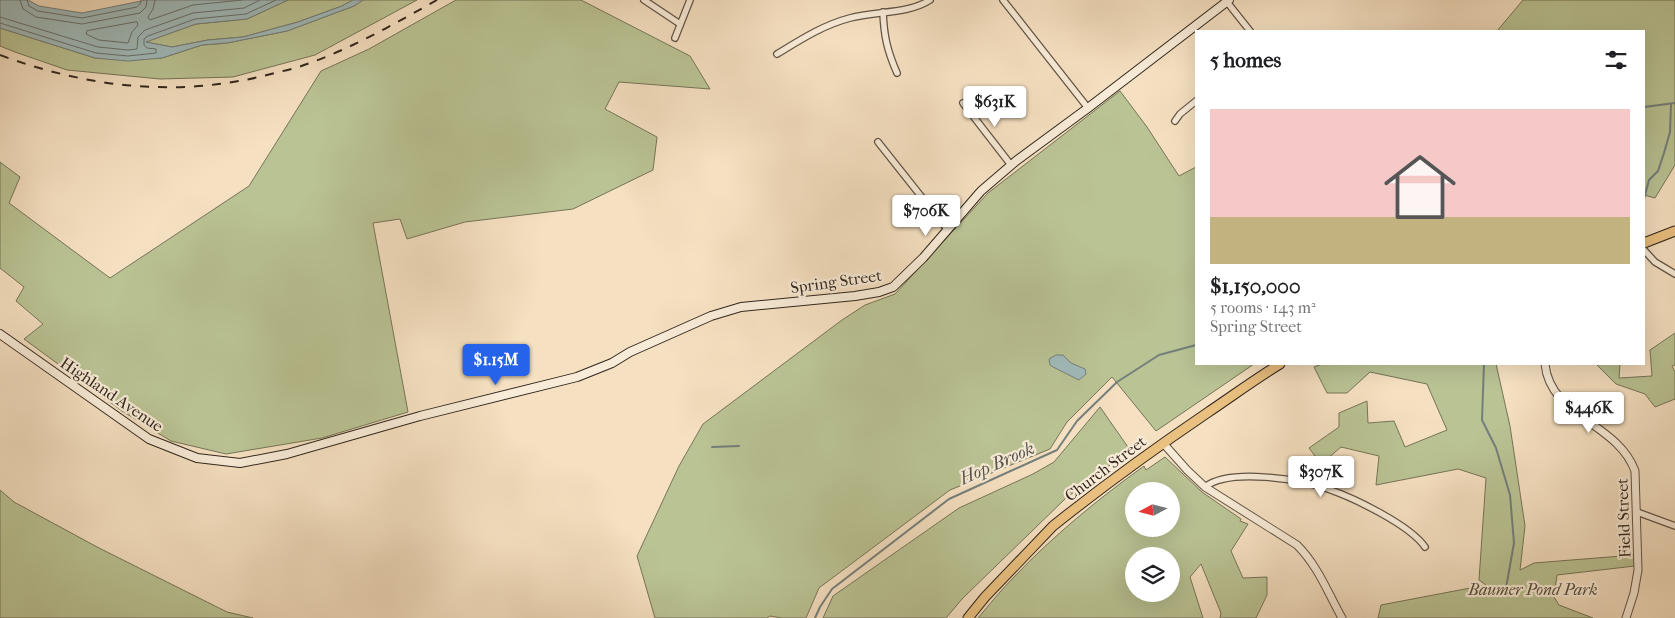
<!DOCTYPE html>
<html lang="en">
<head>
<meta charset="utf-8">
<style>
  body { margin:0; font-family:"IM FELL French Canon",serif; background:#f2f2f2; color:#202124; height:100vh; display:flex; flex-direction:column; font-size:19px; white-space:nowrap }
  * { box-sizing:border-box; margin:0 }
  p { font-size:16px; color:#757577 }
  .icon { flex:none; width:28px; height:28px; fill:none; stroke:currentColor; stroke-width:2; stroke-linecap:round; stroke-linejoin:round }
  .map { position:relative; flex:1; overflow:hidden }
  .details { position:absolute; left:1195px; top:30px; width:450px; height:335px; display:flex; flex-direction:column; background:#fff; border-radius:0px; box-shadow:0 5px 20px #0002 }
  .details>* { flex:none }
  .needle { width:32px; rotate:263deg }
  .tools { position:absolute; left:1125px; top:482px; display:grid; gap:10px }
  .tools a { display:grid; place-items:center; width:55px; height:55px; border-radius:50%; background:#fff; box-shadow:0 5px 20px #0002; font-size:25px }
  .price { position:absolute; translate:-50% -42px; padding:0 11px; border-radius:5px; background:#fff; color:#222; font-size:16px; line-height:32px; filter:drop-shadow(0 1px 2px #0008) }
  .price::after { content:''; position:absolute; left:50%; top:30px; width:15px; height:11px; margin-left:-8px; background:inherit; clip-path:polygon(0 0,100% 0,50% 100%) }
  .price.selected { background:#2563eb; color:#fff }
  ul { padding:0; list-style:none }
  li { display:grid; align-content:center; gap:10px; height:265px; padding:0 15px }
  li+li { border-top:1px solid #e0e0e0 }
  li span { display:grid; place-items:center; height:155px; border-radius:0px; color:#555 }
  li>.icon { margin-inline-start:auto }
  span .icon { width:90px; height:90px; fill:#fffc; stroke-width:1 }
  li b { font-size:21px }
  h2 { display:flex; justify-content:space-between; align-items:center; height:60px; padding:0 15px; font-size:21px }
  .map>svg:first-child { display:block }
  .green { fill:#bac394; stroke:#767458; fill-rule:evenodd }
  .water { fill:#a0bbbc; stroke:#747f7c }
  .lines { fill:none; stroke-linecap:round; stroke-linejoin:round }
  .shore { stroke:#68706c; stroke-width:1 }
  .stream { stroke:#747f7c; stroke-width:2 }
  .minor-casing { stroke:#625446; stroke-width:8 }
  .tertiary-casing { stroke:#625446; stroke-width:9 }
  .secondary-casing { stroke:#31261d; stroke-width:10 }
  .primary-casing { stroke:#31261d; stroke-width:11 }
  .minor { stroke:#f8ebd7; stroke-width:5.5 }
  .tertiary { stroke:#f8ebd7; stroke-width:7 }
  .secondary { stroke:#f8ebd7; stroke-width:8 }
  .primary { stroke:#eac080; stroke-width:9 }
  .rail { stroke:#31261d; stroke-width:2; stroke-dasharray:9 9; stroke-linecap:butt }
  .labels { text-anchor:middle; stroke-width:4.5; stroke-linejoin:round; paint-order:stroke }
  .street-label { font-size:16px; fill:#31261d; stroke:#f8ebd7 }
  .park-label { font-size:16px; font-style:italic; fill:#534d3b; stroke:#f8ebd7 }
  .water-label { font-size:18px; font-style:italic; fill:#52534d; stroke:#f8ebd7 }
</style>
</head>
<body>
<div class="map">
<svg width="1675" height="618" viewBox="0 0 1675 618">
  <rect width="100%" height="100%" fill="#f5e0c1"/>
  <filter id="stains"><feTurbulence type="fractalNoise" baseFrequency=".004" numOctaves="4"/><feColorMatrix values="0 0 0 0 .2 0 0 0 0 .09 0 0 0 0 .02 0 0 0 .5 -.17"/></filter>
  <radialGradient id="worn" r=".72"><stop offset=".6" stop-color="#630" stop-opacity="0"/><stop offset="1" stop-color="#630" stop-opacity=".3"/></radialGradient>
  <g class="green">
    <path d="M 288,0 L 353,0 L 342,6 L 298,22 L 243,37 L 208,40 L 172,47 L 145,42 L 196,24 L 247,19 Z"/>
    <path d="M 363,0 L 417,0 L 315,55 L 233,77 L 160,79 L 67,70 L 15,52 L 0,46 L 0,28 L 95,58 L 162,58 L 202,45 L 227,43 L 287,31 L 354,6 Z"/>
    <path d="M 456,0 L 581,0 L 690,56 L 710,89 L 619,82 L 605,109 L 657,137 L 653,170 L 573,209 L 465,222 L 407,239 L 400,219 L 373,223 L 408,412 L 322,438 L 226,454 L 171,441 L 122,411 L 24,339 L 43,324 L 16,301 L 24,287 L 0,268 L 0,162 L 20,177 L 9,203 L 110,278 L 249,186 L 321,71 L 369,49 Z"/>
    <path d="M 1523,0 L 1675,0 L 1675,165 L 1655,198 L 1644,195 L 1644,204 L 1644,31 L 1497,31 Z"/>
    <path d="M 1120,91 L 1147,127 L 1179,176 L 1196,167 L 1196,364 L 1254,364 L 1156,431 L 1112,377 L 1067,422 L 1050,449 L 950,490 L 819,588 L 806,618 L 782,618 L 770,616 L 767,618 L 655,618 L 637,556 L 679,466 L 703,424 L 842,320 L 865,305 L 895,294 L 988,193 Z"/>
    <path d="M 1675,333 L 1675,365 L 1672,366 L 1675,372 L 1675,399 L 1655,407 L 1645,394 L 1616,384 L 1596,364 L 1620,364 L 1619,378 L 1652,376 L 1650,350 Z"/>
    <path d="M 1322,364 L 1496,364 L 1510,426 L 1525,526 L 1520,570 L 1534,563 L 1634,555 L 1635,566 L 1557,575 L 1554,597 L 1559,605 L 1593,618 L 1378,618 L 1381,605 L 1486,585 L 1479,580 L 1486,478 L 1458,469 L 1376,485 L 1379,456 L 1341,447 L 1321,464 L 1309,448 L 1339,427 L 1339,413 L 1367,401 L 1368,423 L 1394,421 L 1405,447 L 1447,430 L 1427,384 L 1370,372 L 1347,393 L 1327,393 L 1314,367 Z"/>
    <path d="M 1100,407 L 1130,450 L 1066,498 L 962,599 L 946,618 L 823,618 L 833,596 L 959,508 L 1033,474 L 1054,462 Z"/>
    <path d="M 1165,457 L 1202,492 L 1241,519 L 1240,521 L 1248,524 L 1231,551 L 1243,578 L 1267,577 L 1267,595 L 1256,618 L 1220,618 L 1221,613 L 1201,564 L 1190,577 L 1203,618 L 978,618 C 990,604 1001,590 1014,577 C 1053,536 1098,499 1144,466 L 1146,470 ZM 1134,491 L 1171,491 L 1171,529 L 1134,529 ZM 1134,556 L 1171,556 L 1171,594 L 1134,594 Z"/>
    <path d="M 0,490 L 14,502 L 99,548 L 227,612 L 253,618 L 0,618 Z"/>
  </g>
  <g class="water">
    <path d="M 0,0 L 28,0 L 39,6 L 82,13 L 146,0 L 288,0 L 247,19 L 196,24 L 146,42 L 172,47 L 208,40 L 243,37 L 298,22 L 342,6 L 353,0 L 363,0 L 354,6 L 287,31 L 227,43 L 202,45 L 162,58 L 128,61 L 95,58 L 0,28 Z"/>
    <path d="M 1056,355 L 1063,355 L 1071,363 L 1085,369 L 1086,374 L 1079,380 L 1053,367 L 1050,365 L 1049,359 Z"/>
  </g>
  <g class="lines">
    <g class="shore">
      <path d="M 20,0 L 23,9 L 36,17 L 82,24 L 140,13 L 146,7 L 147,0"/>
      <path d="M 27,0 L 29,6 L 38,11 L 82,18 L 137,7 L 140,4 L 141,0"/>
      <path d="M 155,0 L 153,9 L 148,17 L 150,20 L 193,5 L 242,0"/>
      <path d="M 0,17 L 98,47 L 128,50 L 137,49 L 138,37 L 145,30 L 193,13 L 244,8 L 260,0"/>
      <path d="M 137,22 L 138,25 L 132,32 L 128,43 L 99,40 L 86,34 L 87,31 Z"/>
      <path d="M 0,23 L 96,53 L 128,56 L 156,53 L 156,49 L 147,48 L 144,45 L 144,39 L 148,36 L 195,19 L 246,14 L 276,0"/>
    </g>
    <g class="stream">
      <path d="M 1644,107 L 1675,103"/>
      <path d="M 1644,199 L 1649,180 L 1658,171 L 1664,153 L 1670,132 L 1671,104"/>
      <path d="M 1484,364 L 1482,420 L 1496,448 L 1510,495 L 1514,543 L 1506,588"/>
      <path d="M 712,447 L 739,446"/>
      <path d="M 815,618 L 820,607 L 832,589 L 949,499 L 1057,450 L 1077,421 L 1117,382 L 1159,355 L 1196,345"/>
    </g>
    <g class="minor-casing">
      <g id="minor">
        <path d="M 644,0 L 680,24"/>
        <path d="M 1003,0 L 1088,108"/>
        <path d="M 1227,2 L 1250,31"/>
        <path d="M 883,12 C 884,36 887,50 897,73"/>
        <path d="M 675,38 L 690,0"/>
        <path d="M 777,54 C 800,40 823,25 850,18 C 875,11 909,14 930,0"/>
        <path d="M 963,103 L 1011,165"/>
        <path d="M 1175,121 L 1180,114 L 1196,101"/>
        <path d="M 878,142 L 947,229"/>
        <path d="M 1644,250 L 1655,262 L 1675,274"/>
        <path d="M 1205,487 C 1229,468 1300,479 1328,489 C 1354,498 1410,525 1425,547"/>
        <path d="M 1637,512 L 1675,526"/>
      </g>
    </g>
    <g class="tertiary-casing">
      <g id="tertiary">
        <path d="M 1545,364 C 1550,417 1618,423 1635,471 L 1638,570 L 1634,593 L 1626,618"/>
        <path d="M 1163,443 L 1187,470 L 1205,487 L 1297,545 C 1318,566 1328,593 1342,618"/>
      </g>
    </g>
    <g class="secondary-casing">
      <path id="secondary" d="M 0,334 L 149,439 L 197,458 L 240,463 L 287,454 L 420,416 L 577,377 L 612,363 L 630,352 L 711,316 L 741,307 L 855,296 L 879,292 L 893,287 L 923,258 L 981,191 L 1016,161 L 1088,108 L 1229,0"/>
    </g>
    <g class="primary-casing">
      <g id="primary">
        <path d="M 1644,243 L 1675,231"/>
        <path d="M 968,618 L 985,597 L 1053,526 C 1103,486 1154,449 1207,413 C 1231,397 1255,379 1280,364"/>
      </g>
    </g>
    <use href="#minor" class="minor"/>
    <use href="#tertiary" class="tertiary"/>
    <use href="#secondary" class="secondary"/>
    <use href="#primary" class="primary"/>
    <path class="rail" d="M 0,55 C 89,88 179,98 271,74 C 282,71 294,69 304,65 C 351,49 394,24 437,0"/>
  </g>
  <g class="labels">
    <g class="street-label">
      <text transform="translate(836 281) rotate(-8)" y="6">Spring Street</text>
      <text transform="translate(112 394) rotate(34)" y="6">Highland Avenue</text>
      <text transform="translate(1105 468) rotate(-37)" y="6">Church Street</text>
      <text transform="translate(1623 518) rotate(-92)" y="6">Field Street</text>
    </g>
    <g class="park-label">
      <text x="1533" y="595">Baumer Pond Park</text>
    </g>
    <g class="water-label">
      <text transform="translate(997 463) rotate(-24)" y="6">Hop Brook</text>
    </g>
  </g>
  <rect width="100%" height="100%" filter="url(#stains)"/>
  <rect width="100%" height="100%" fill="url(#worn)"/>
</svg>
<div class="tools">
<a><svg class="needle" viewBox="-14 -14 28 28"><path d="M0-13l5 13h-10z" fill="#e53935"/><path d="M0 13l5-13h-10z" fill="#757577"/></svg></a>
<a><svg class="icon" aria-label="layers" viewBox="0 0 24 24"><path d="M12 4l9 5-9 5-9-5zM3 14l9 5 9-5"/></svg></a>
</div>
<b class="price" style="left:995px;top:128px">$631K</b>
<b class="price" style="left:926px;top:237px">$706K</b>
<b class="price selected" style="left:496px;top:386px">$1.15M</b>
<b class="price" style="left:1589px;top:434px">$446K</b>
<b class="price" style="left:1321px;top:498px">$307K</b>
<section class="details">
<h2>5 homes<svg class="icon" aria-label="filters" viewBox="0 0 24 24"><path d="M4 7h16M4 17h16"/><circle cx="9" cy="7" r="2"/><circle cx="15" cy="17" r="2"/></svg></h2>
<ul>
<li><span style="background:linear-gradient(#f6c9c9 70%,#c2b280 0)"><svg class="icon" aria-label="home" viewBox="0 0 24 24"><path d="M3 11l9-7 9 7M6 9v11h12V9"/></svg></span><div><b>$1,150,000</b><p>5 rooms · 143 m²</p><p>Spring Street</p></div></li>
</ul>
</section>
</div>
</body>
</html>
